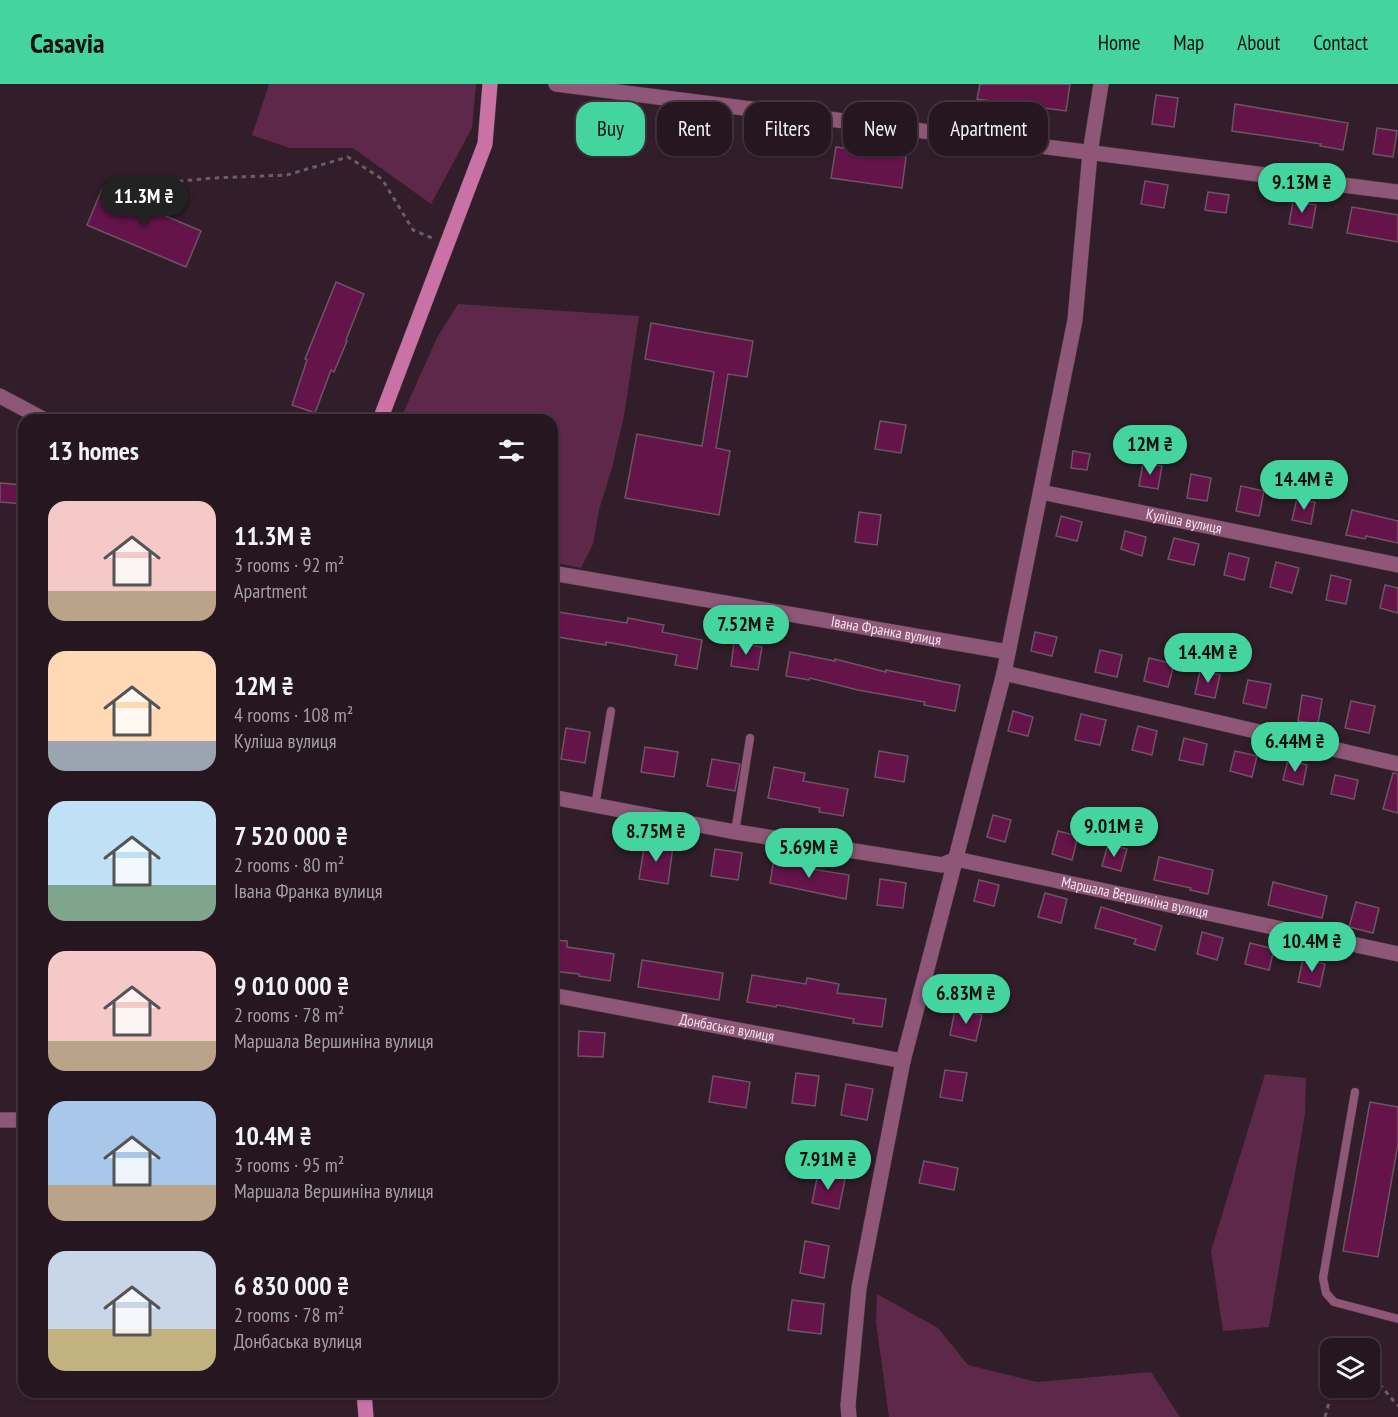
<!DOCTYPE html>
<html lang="en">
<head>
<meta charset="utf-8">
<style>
  body { margin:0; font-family:"PT Sans Narrow",sans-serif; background:#32232d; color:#f1f3f6; height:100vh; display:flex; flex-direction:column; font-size:22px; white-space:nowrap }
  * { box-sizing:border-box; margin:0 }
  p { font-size:20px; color:#a49fa5 }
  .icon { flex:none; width:33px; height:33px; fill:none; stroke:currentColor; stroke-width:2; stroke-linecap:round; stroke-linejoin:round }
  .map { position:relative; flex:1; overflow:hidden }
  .details { position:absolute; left:18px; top:330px; width:540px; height:984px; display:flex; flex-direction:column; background:#261620; border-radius:18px; box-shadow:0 2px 4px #0004,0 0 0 2px #42353e }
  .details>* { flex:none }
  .banner { position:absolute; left:576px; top:18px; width:570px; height:54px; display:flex; gap:12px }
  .fabs { position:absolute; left:1320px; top:1254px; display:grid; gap:12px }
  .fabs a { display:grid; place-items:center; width:60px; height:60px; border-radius:12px; background:#261620; box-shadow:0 2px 4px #0004,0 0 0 2px #42353e; font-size:30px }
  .price { position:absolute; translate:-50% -51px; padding:0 14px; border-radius:21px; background:#43d4a0; color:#111; font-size:20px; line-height:39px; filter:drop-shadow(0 2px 3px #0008) }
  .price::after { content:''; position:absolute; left:50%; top:36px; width:18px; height:14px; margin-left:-9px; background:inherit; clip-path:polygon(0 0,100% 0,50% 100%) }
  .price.on { background:#222; color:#fff }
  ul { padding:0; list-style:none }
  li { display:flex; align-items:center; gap:18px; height:150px; padding:0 30px }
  li span { display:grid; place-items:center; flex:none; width:168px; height:120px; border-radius:18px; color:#555 }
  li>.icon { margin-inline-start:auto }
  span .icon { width:72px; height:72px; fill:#fffc; stroke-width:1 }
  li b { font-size:26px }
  h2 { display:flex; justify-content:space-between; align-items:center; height:72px; padding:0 30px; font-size:26px }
  .chip { padding:0 21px; border-radius:18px; background:#261620; box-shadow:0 2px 4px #0004,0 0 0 2px #42353e; font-size:21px; line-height:54px }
  .chip.on { background:#43d4a0; color:#111 }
  header { display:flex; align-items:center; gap:36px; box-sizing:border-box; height:84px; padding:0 30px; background:#43d4a0; color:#111 }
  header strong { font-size:28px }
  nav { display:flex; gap:33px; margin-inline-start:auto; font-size:21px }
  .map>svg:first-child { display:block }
  .green { fill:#5d2849 }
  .building { fill:#65144a; stroke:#6c5562; stroke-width:1.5 }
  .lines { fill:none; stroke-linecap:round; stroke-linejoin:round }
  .service-casing { stroke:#4d3a45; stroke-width:9 }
  .minor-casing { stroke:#4d3a45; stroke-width:16 }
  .secondary-casing { stroke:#4d3a45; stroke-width:16 }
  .path { stroke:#6d5b65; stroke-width:3; stroke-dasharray:4.5 4.5; stroke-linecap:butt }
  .service { stroke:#8e5777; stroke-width:8 }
  .minor { stroke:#8e5777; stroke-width:15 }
  .secondary { stroke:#ca72a6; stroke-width:15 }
  .labels { text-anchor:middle; stroke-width:5; stroke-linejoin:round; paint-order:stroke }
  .street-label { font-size:15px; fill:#f1e3ea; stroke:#321e2a }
</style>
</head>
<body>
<header>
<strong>Casavia</strong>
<nav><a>Home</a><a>Map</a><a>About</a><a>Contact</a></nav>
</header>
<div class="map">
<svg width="1398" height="1333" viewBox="0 0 1398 1333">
  <rect width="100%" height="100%" fill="#321e2a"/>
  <g class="green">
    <path d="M 269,0 L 476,0 L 472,44 L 431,120 L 353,64 L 290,64 L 252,51 Z"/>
    <path d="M 458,220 L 639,232 L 624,332 L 612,384 L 599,426 L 593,460 L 581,484 L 552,478 L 552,336 L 400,336 L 437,254 Z"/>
    <path d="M 1265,990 L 1306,994 L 1305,1030 L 1269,1243 L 1223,1247 L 1211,1167 Z"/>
    <path d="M 877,1210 L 938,1244 L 968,1281 L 1037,1298 L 1151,1288 L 1180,1333 L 889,1333 L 876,1238 Z"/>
  </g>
  <g class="building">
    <path d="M 980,0 L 1070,0 L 1066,27 L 977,15 Z"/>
    <path d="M 1156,11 L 1178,14 L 1174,43 L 1152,40 Z"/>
    <path d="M 1235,20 L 1348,39 L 1343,66 L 1320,62 L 1321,60 L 1232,47 Z"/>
    <path d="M 585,25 L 620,28 L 618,48 L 583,44 Z"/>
    <path d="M 674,36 L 708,39 L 706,60 L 672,56 Z"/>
    <path d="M 1377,44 L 1397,47 L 1393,73 L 1373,70 Z"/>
    <path d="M 759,46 L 796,52 L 793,73 L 756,67 Z"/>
    <path d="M 836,63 L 906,73 L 902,104 L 831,94 Z"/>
    <path d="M 1145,97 L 1168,101 L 1164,124 L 1141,120 Z"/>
    <path d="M 102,105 L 201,147 L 186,183 L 87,141 Z"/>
    <path d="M 1208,108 L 1229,111 L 1226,129 L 1205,126 Z"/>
    <path d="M 1293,117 L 1316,121 L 1312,144 L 1289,140 Z"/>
    <path d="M 1352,123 L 1398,131 L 1398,158 L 1347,149 Z"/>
    <path d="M 336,198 L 364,210 L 346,256 L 347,257 L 334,288 L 331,286 L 315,329 L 292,321 L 307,276 L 305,275 Z"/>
    <path d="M 651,239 L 753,257 L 747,293 L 728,290 L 716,364 L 730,367 L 719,431 L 625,414 L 637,350 L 702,362 L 714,288 L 645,275 Z"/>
    <path d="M 880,337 L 906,341 L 901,369 L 875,365 Z"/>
    <path d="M 1073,367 L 1090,370 L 1087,386 L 1071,384 Z"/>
    <path d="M 1143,379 L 1162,382 L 1158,405 L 1139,402 Z"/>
    <path d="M 1191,390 L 1211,394 L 1207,417 L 1187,414 Z"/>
    <path d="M 0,399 L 24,401 L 24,420 L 0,418 Z"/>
    <path d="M 1241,402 L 1264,407 L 1259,432 L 1236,427 Z"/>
    <path d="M 1297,414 L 1315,418 L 1311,440 L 1292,436 Z"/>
    <path d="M 1352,426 L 1398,437 L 1398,459 L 1366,452 L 1365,455 L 1346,451 Z"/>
    <path d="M 859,428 L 881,431 L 877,461 L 855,458 Z"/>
    <path d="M 1061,432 L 1082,438 L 1077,457 L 1056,452 Z"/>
    <path d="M 1125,447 L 1146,453 L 1142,472 L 1121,465 Z"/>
    <path d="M 1174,454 L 1199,460 L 1194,481 L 1168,475 Z"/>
    <path d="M 1229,469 L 1249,474 L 1244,496 L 1224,491 Z"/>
    <path d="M 1276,478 L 1299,484 L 1292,509 L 1270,503 Z"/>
    <path d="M 1331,491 L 1351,496 L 1346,520 L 1326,516 Z"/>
    <path d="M 1385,501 L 1398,504 L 1398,529 L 1380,524 Z"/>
    <path d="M 552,527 L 627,539 L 628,534 L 664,541 L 662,548 L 702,556 L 697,585 L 675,581 L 677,571 L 606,558 L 606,561 L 552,552 Z"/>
    <path d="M 1035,548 L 1057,553 L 1052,572 L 1031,567 Z"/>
    <path d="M 734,559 L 762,563 L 758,586 L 731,582 Z"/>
    <path d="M 1100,566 L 1122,571 L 1117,593 L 1095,588 Z"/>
    <path d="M 790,568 L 835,577 L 835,575 L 886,588 L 886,586 L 960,601 L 955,627 L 924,621 L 925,618 L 858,606 L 810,594 L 809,596 L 786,592 Z"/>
    <path d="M 1149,574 L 1174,580 L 1168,603 L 1144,597 Z"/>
    <path d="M 1200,587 L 1220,591 L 1215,614 L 1195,610 Z"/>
    <path d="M 1248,596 L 1271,600 L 1266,624 L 1243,619 Z"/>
    <path d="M 1302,611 L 1322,615 L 1318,640 L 1298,637 Z"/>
    <path d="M 1351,617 L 1375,622 L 1369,649 L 1345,644 Z"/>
    <path d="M 1013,627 L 1033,633 L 1028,652 L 1008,647 Z"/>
    <path d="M 1081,630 L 1106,636 L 1100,661 L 1075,656 Z"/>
    <path d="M 1138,642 L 1157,647 L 1152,671 L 1132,666 Z"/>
    <path d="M 566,644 L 590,648 L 585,679 L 561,675 Z"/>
    <path d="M 1184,654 L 1207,660 L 1203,681 L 1179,676 Z"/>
    <path d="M 645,663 L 678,668 L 674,693 L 641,688 Z"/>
    <path d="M 879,667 L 908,672 L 904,698 L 875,693 Z"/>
    <path d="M 1235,667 L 1257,672 L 1252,693 L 1230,687 Z"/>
    <path d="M 712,675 L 740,680 L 735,707 L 707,702 Z"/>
    <path d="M 1288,676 L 1307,681 L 1303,701 L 1283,696 Z"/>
    <path d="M 774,683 L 805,689 L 803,697 L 848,705 L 843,732 L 819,728 L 820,724 L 768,714 Z"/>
    <path d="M 1393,689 L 1398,690 L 1398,729 L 1383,725 Z"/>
    <path d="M 1335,691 L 1358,696 L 1354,715 L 1331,710 Z"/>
    <path d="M 993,731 L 1011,736 L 1005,758 L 987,753 Z"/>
    <path d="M 1058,747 L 1078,752 L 1072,776 L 1052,770 Z"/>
    <path d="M 645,758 L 673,762 L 668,800 L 639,795 Z"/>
    <path d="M 1108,760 L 1127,765 L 1121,787 L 1102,782 Z"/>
    <path d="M 715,765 L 742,769 L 738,796 L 711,792 Z"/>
    <path d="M 1159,773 L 1213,786 L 1208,810 L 1190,806 L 1191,804 L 1154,796 Z"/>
    <path d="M 774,774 L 801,779 L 800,783 L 849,791 L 846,815 L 770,799 Z"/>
    <path d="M 880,795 L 906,799 L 903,824 L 877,821 Z"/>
    <path d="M 979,796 L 999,801 L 994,822 L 974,817 Z"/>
    <path d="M 1273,798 L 1327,812 L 1322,834 L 1268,821 Z"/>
    <path d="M 1045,809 L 1067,815 L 1061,839 L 1038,833 Z"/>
    <path d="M 1356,818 L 1379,824 L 1373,849 L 1349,843 Z"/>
    <path d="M 1101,823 L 1162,842 L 1155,866 L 1134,860 L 1136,855 L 1095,844 Z"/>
    <path d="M 1202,848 L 1223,854 L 1217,876 L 1197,870 Z"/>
    <path d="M 552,856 L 567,857 L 567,863 L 614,870 L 610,897 L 579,892 L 579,890 L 552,887 Z"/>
    <path d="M 1250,859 L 1274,865 L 1269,886 L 1245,880 Z"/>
    <path d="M 1303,875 L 1325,880 L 1320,903 L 1298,898 Z"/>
    <path d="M 642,876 L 723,889 L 719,916 L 638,903 Z"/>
    <path d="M 752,891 L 806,900 L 807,894 L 839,900 L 837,909 L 886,915 L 882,943 L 853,939 L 854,935 L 777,921 L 776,923 L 747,918 Z"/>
    <path d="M 955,926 L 982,931 L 976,957 L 950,951 Z"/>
    <path d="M 579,947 L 605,949 L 603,973 L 578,972 Z"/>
    <path d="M 945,986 L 967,989 L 962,1017 L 940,1013 Z"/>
    <path d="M 796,989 L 819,992 L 815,1022 L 792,1019 Z"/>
    <path d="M 713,992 L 750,998 L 746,1024 L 709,1018 Z"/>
    <path d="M 846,1000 L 873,1005 L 867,1036 L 841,1031 Z"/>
    <path d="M 1370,1018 L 1398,1023 L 1398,1060 L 1378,1173 L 1343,1167 Z"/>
    <path d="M 924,1077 L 958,1084 L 954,1106 L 919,1099 Z"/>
    <path d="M 818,1089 L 845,1095 L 839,1125 L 812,1119 Z"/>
    <path d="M 805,1157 L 829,1162 L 824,1194 L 800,1189 Z"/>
    <path d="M 792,1216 L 824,1220 L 821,1250 L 788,1246 Z"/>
  </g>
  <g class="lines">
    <g class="service-casing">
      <g id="service">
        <path d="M 595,722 L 611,627"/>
        <path d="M 735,748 L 750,654"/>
        <path d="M 1355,1008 L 1323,1194 L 1326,1209 L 1334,1218 L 1398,1235"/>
      </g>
    </g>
    <g class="minor-casing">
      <g id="minor">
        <path d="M 556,0 L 1398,108"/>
        <path d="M 0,312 L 45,336"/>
        <path id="s1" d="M 1041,408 L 1398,481"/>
        <path id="s2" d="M 552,489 L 1008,568"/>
        <path d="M 1004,589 L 1398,680"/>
        <path id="s3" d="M 552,713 L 730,747 L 942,781 L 956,775 L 1398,870"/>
        <path id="s4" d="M 552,911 L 903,977"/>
        <path d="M 0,1036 L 24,1036"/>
        <path d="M 849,1333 L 848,1321 L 859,1204 L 903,977 L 1004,589 L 1075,236 L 1090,69 L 1101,0"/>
      </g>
    </g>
    <g class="secondary-casing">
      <g id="secondary">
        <path d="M 380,336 L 485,60 L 490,0"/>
        <path d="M 364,1308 L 366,1333"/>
      </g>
    </g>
    <g class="path">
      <path d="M 125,102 L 214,94 L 287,91 L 348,73 L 382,95 L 413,146 L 432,154"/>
      <path d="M 1370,1299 L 1381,1302 L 1398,1322"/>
      <path d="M 1325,1333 L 1332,1308 L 1337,1304"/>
    </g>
    <use href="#service" class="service"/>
    <use href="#minor" class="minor"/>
    <use href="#secondary" class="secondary"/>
  </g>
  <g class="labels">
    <g class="street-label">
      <text dy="5" stroke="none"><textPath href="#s1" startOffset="146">Куліша вулиця</textPath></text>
      <text dy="5" stroke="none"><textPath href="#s2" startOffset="339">Івана Франка вулиця</textPath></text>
      <text dy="5" stroke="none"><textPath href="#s3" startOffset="594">Маршала Вершиніна вулиця</textPath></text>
      <text dy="5" stroke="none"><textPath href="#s4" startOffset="178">Донбаська вулиця</textPath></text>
    </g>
  </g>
</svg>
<div class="fabs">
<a><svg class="icon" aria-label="layers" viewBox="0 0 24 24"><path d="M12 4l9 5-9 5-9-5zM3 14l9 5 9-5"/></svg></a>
</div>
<b class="price" style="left:1302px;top:130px">9.13M ₴</b>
<b class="price on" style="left:144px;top:144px">11.3M ₴</b>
<b class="price" style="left:1150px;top:392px">12M ₴</b>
<b class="price" style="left:1304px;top:427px">14.4M ₴</b>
<b class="price" style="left:746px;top:572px">7.52M ₴</b>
<b class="price" style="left:1208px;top:600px">14.4M ₴</b>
<b class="price" style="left:1295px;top:689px">6.44M ₴</b>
<b class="price" style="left:1114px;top:774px">9.01M ₴</b>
<b class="price" style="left:656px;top:779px">8.75M ₴</b>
<b class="price" style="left:809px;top:795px">5.69M ₴</b>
<b class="price" style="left:1312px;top:889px">10.4M ₴</b>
<b class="price" style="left:966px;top:941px">6.83M ₴</b>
<b class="price" style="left:828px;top:1107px">7.91M ₴</b>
<div class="banner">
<a class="chip on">Buy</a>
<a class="chip">Rent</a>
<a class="chip">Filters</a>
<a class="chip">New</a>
<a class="chip">Apartment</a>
</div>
<section class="details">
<h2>13 homes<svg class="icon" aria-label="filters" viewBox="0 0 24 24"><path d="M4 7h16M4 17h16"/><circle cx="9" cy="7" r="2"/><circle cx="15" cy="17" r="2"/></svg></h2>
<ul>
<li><span style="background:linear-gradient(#f6c9c9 75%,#b9a48a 0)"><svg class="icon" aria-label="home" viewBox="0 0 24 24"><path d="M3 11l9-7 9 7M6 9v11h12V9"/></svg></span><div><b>11.3M ₴</b><p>3 rooms · 92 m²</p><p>Apartment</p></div></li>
<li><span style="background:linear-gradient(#ffd9b3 75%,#9aa5b1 0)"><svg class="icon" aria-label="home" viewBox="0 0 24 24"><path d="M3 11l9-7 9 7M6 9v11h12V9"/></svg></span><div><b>12M ₴</b><p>4 rooms · 108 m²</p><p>Куліша вулиця</p></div></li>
<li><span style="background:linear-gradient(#bfe0f5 70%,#7fa58c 0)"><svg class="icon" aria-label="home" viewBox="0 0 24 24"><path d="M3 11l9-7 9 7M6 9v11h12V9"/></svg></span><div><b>7 520 000 ₴</b><p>2 rooms · 80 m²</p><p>Івана Франка вулиця</p></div></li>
<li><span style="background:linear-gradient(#f6c9c9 75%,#b9a48a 0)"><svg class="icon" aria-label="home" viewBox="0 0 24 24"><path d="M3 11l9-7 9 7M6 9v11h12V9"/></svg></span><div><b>9 010 000 ₴</b><p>2 rooms · 78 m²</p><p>Маршала Вершиніна вулиця</p></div></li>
<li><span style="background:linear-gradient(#a9c7e8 70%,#b9a48a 0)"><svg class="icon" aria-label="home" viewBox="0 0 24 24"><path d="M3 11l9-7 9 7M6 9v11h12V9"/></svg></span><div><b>10.4M ₴</b><p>3 rooms · 95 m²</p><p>Маршала Вершиніна вулиця</p></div></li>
<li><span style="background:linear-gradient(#c9d6e8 65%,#c2b280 0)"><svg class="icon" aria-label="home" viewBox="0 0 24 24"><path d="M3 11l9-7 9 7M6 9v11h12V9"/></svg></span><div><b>6 830 000 ₴</b><p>2 rooms · 78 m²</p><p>Донбаська вулиця</p></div></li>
</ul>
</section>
</div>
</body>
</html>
